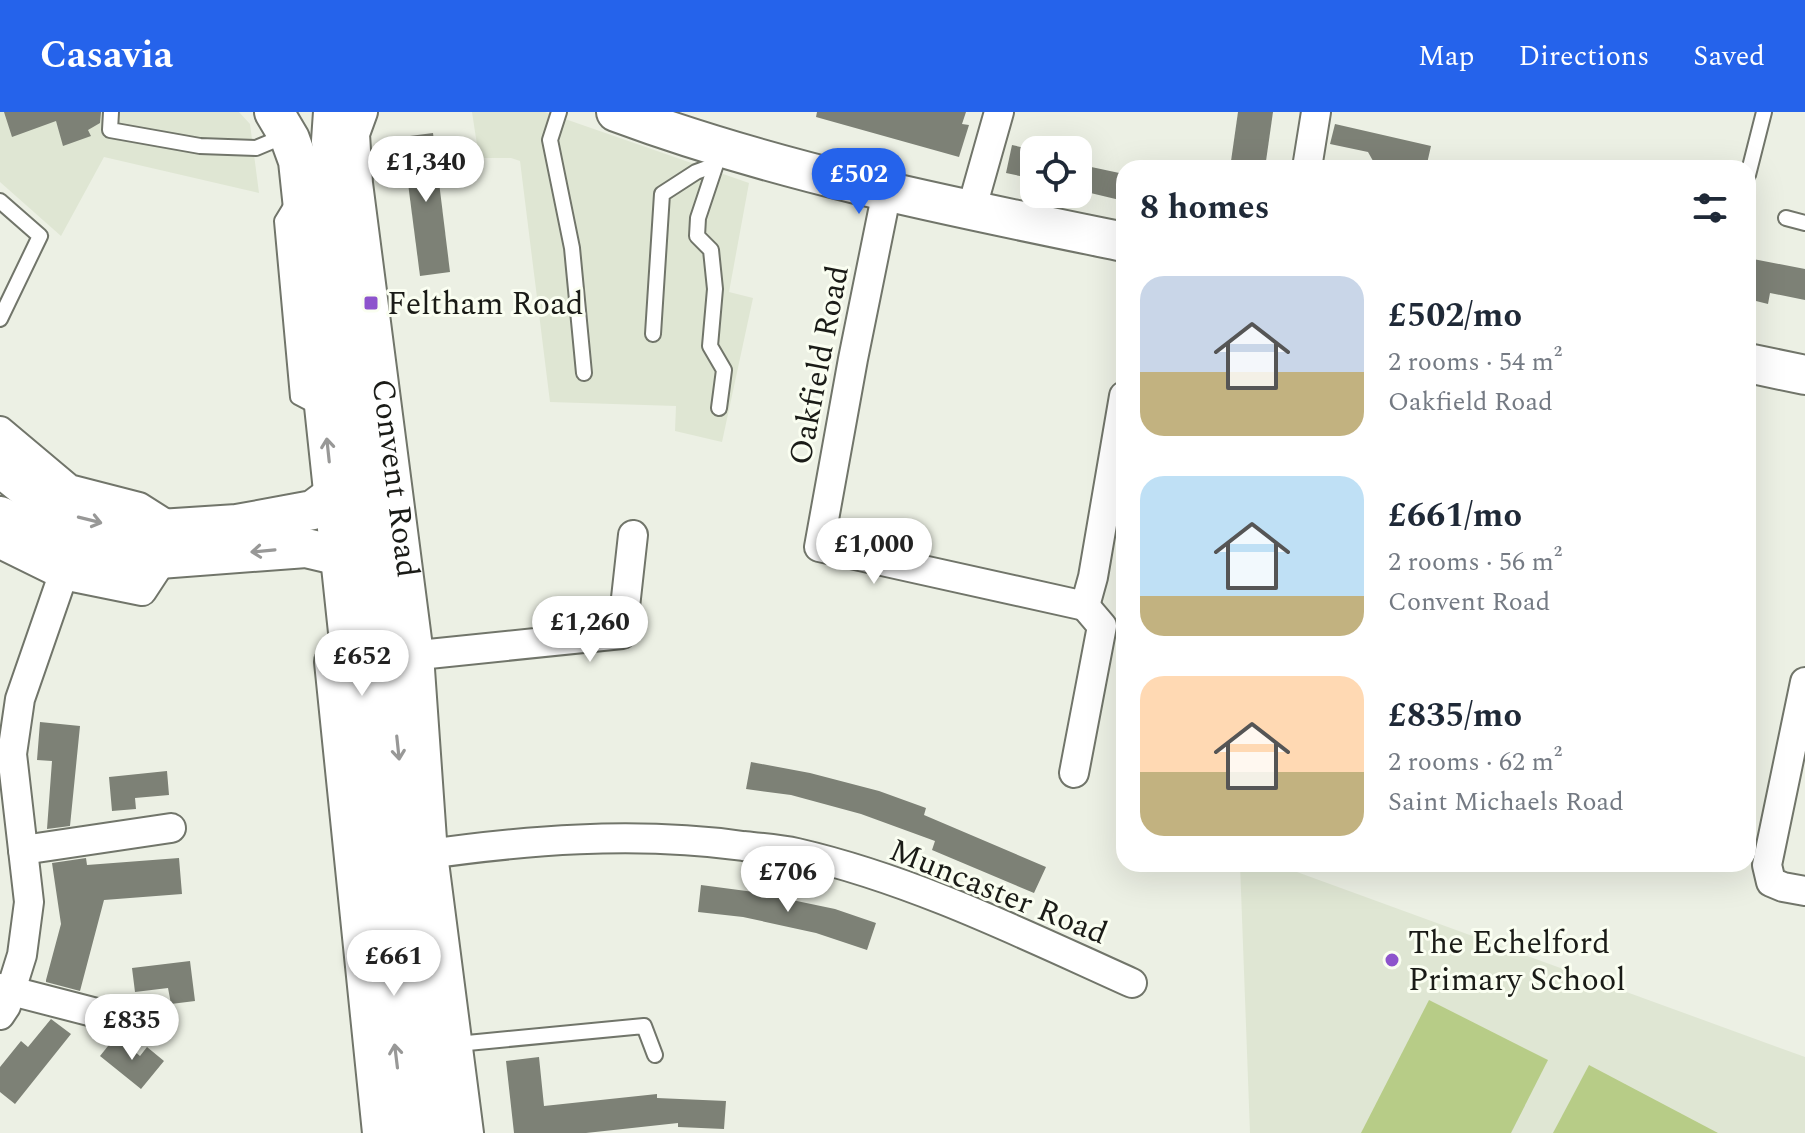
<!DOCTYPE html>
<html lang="en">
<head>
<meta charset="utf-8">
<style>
  body { margin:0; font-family:Spectral,serif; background:#f6f6f7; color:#1f2937; height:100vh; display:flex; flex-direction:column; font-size:30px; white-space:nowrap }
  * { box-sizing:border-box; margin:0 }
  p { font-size:26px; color:#747a83 }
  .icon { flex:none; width:44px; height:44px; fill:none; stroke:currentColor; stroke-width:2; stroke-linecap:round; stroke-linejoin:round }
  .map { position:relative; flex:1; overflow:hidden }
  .side { position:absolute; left:1116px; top:48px; width:640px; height:712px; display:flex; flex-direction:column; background:#fff; border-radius:24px; box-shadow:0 8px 32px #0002 }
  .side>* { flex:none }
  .fabs { position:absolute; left:1020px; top:24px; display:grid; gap:16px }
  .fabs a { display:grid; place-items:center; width:72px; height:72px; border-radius:16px; background:#fff; box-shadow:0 8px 32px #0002; font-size:40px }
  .price { position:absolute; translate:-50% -68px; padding:0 18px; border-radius:28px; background:#fff; color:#222; font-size:26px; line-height:52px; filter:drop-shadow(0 2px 4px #0008) }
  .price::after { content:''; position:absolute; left:50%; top:48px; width:24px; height:18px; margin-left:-12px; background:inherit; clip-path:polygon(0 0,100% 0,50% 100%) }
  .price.active { background:#2563eb; color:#fff }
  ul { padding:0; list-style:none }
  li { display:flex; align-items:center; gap:24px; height:200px; padding:0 24px }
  li span { display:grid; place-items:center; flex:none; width:224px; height:160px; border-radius:24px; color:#555 }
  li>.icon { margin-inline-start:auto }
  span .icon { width:96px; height:96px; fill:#fffc; stroke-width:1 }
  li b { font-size:34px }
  h2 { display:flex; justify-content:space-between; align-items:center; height:96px; padding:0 24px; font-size:34px }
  header { display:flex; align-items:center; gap:48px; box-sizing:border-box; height:112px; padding:0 40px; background:#2563eb; color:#fff }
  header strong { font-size:38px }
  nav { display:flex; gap:44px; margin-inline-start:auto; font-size:28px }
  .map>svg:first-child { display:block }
  .built { fill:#dfe6d3 }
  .green { fill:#b7cc87 }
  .building { fill:#7d8176 }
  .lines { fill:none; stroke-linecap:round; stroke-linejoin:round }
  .lane-casing { stroke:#71756a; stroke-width:18 }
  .street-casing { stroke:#71756a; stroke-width:32 }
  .secondary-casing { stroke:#71756a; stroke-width:42 }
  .lane { stroke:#fff; stroke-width:14 }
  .street { stroke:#fff; stroke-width:28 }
  .secondary { stroke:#fff; stroke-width:38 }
  .oneway { stroke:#989897 }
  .poi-dot { fill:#8d54cc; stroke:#fafef1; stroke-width:3 }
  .labels { text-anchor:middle; stroke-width:6; stroke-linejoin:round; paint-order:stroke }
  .poi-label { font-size:32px; fill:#1a1b17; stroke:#fafef1; text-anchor:start }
  .street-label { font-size:32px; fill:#1a1b17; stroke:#fafef1 }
</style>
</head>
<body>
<header>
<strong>Casavia</strong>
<nav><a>Map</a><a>Directions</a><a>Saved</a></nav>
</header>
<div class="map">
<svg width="1805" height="1021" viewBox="0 0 1805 1021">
  <rect width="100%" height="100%" fill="#ecf0e4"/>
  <g class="built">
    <path d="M 0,0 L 239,0 L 250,12 L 259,81 L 104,45 L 61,124 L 0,70 Z"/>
    <path d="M 472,0 L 545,0 L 749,71 L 729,180 L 753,186 L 722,330 L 675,319 L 676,294 L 550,290 L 520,49 L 511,46 L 479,46 Z"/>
    <path d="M 1240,752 L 1275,752 L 1805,945 L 1805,1021 L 1250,1021 Z"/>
  </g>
  <g class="green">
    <path d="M 1429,888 L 1548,948 L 1511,1021 L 1361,1021 Z"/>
    <path d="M 1589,953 L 1718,1021 L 1553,1021 Z"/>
  </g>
  <g class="building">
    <path d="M 4,0 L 101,0 L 100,11 L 88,18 L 91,24 L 63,34 L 56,9 L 12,25 Z"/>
    <path d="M 817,0 L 966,0 L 962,12 L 969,13 L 959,45 L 816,5 Z"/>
    <path d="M 1238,0 L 1273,0 L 1265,56 L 1230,56 Z"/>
    <path d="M 1335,12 L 1431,34 L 1426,56 L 1377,56 L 1368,40 L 1330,32 Z"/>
    <path d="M 433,21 L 450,160 L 420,164 L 402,25 Z"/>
    <path d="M 1012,33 L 1034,38 L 1034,67 L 1006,61 Z"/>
    <path d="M 1082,53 L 1124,62 L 1124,89 L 1078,78 Z"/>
    <path d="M 1748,146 L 1805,157 L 1805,188 L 1770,181 L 1768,192 L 1748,187 Z"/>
    <path d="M 40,610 L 80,614 L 70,714 L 47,717 L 52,649 L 37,648 Z"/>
    <path d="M 751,650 L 810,661 L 879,679 L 926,696 L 924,703 L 1046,755 L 1034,781 L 932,738 L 935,729 L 861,702 L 791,683 L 746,677 Z"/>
    <path d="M 167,659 L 169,683 L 135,686 L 136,697 L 112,699 L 109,665 Z"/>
    <path d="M 86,746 L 87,753 L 179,746 L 182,782 L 104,788 L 80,879 L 46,870 L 46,868 L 61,812 L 52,751 Z"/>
    <path d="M 701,773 L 754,780 L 835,797 L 876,811 L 867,838 L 816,821 L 743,805 L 698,800 Z"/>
    <path d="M 190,849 L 195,889 L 171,892 L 168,876 L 135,880 L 132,856 Z"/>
    <path d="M 51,907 L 71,922 L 15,992 L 0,980 L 0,955 L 21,929 L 28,935 Z"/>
    <path d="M 116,924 L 140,944 L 147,935 L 164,949 L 141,977 L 100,944 Z"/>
    <path d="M 539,945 L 544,994 L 657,982 L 657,986 L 726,989 L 724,1017 L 678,1015 L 678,1011 L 586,1021 L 514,1021 L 506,949 Z"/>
  </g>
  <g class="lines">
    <g class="lane-casing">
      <g id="lane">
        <path d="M 111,0 L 110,18 L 200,34 L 256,36 L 287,23"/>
        <path d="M 559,0 L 550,28 L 572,136 L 584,261"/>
        <path d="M 1748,63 L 1764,0"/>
        <path d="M 0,89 L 40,124 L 0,207"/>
        <path d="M 293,91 L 282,109 L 298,285 L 321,297"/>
        <path d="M 1786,106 L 1805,111"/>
        <path d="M 653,222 L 662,82 L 696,60 L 715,53"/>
        <path d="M 719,296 L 724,258 L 710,234 L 715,177 L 711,138 L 697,124 L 698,106 L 721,37"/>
        <path d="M 457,932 L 644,914 L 655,943"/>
      </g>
    </g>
    <g class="street-casing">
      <g id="street">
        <path id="s1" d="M 363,0 L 355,22 L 358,71 L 419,543 L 433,742 L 469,1021"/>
        <path d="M 1307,56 L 1316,0"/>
        <path d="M 887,79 L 853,247 L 819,435 L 1085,494 L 1093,465 L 1124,284"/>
        <path d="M 971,99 L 999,0"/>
        <path d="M 0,319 L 69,377 L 139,395 L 172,416"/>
        <path d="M 0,432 L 63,463 L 142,479 L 163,447"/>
        <path d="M 350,538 L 329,550 L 377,1021"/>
        <path d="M 419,543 L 622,522 L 633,423"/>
        <path d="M 1805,570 L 1767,753 L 1771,770 L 1783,775 L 1805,779"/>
        <path d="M 1074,661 L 1102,514 L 1085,494"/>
        <path d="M 23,738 L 171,716"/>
        <path d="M 415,744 C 524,728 634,719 743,734 C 761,736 779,737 797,741 C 914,768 1023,822 1132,871"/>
        <path d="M 0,876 L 151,915"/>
        <path d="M 0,903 L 6,894 L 22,843 L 29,790 L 12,642 L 20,587 L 63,463"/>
      </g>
    </g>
    <g class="secondary-casing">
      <g id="secondary">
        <path d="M 274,0 L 290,27 L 298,49 L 348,520 L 405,1021"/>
        <path d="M 333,0 L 331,29 L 438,1021"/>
        <path d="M 616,0 C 780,61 953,95 1124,130"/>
        <path d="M 1748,251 L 1805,263"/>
        <path d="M 0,355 L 37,385 L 83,408 L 144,418 L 237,412 L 313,398 L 333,383"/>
        <path d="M 0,404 L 53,431 L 90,444 L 133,449 L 306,436 L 340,444"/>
      </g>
    </g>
    <use href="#lane" class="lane"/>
    <use href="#street" class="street"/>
    <use href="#secondary" class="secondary"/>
  </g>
  <defs><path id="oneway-shaft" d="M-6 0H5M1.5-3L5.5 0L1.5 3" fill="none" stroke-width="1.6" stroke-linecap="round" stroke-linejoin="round" transform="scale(2)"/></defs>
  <g class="oneway">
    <use href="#oneway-shaft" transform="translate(328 338) rotate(-96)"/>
    <use href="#oneway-shaft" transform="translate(90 408) rotate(14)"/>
    <use href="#oneway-shaft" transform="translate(263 439) rotate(175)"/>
    <use href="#oneway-shaft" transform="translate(398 636) rotate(84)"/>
    <use href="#oneway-shaft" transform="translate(396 944) rotate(-97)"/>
  </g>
  <g class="poi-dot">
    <rect x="363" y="183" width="16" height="16" rx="4"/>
    <circle cx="1392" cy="848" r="8"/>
  </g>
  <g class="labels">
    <g class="poi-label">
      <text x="387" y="202">Feltham Road</text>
      <text x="1408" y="841">The Echelford<tspan x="1408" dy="37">Primary School</tspan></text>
    </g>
    <g class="street-label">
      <text transform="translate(818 253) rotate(-79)" y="11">Oakfield Road</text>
      <text dy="11" stroke="none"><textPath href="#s1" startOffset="370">Convent Road</textPath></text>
      <text transform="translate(999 779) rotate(22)" y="11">Muncaster Road</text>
    </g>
  </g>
</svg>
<div class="fabs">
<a><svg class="icon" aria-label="locate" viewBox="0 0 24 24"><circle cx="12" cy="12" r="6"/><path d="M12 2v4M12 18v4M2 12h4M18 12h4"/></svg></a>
</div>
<b class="price" style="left:426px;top:92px">£1,340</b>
<b class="price active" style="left:859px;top:104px">£502</b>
<b class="price" style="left:874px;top:474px">£1,000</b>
<b class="price" style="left:590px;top:552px">£1,260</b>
<b class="price" style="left:362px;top:586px">£652</b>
<b class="price" style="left:788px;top:802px">£706</b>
<b class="price" style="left:394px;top:886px">£661</b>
<b class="price" style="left:132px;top:950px">£835</b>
<section class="side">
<h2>8 homes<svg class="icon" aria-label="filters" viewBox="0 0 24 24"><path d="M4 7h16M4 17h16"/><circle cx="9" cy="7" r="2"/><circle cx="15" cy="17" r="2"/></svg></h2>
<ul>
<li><span style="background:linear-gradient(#c9d6e8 60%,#c2b280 0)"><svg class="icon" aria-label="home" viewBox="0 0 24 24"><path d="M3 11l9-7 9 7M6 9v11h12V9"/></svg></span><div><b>£502/mo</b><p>2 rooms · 54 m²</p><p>Oakfield Road</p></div></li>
<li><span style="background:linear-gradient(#bfe0f5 75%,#c2b280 0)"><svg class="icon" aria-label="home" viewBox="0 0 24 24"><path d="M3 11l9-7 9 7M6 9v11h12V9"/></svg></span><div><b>£661/mo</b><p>2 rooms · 56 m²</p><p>Convent Road</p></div></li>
<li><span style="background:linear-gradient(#ffd9b3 60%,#c2b280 0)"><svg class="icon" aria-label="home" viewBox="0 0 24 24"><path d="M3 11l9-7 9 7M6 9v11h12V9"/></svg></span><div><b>£835/mo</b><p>2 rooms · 62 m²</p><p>Saint Michaels Road</p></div></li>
</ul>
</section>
</div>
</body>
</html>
